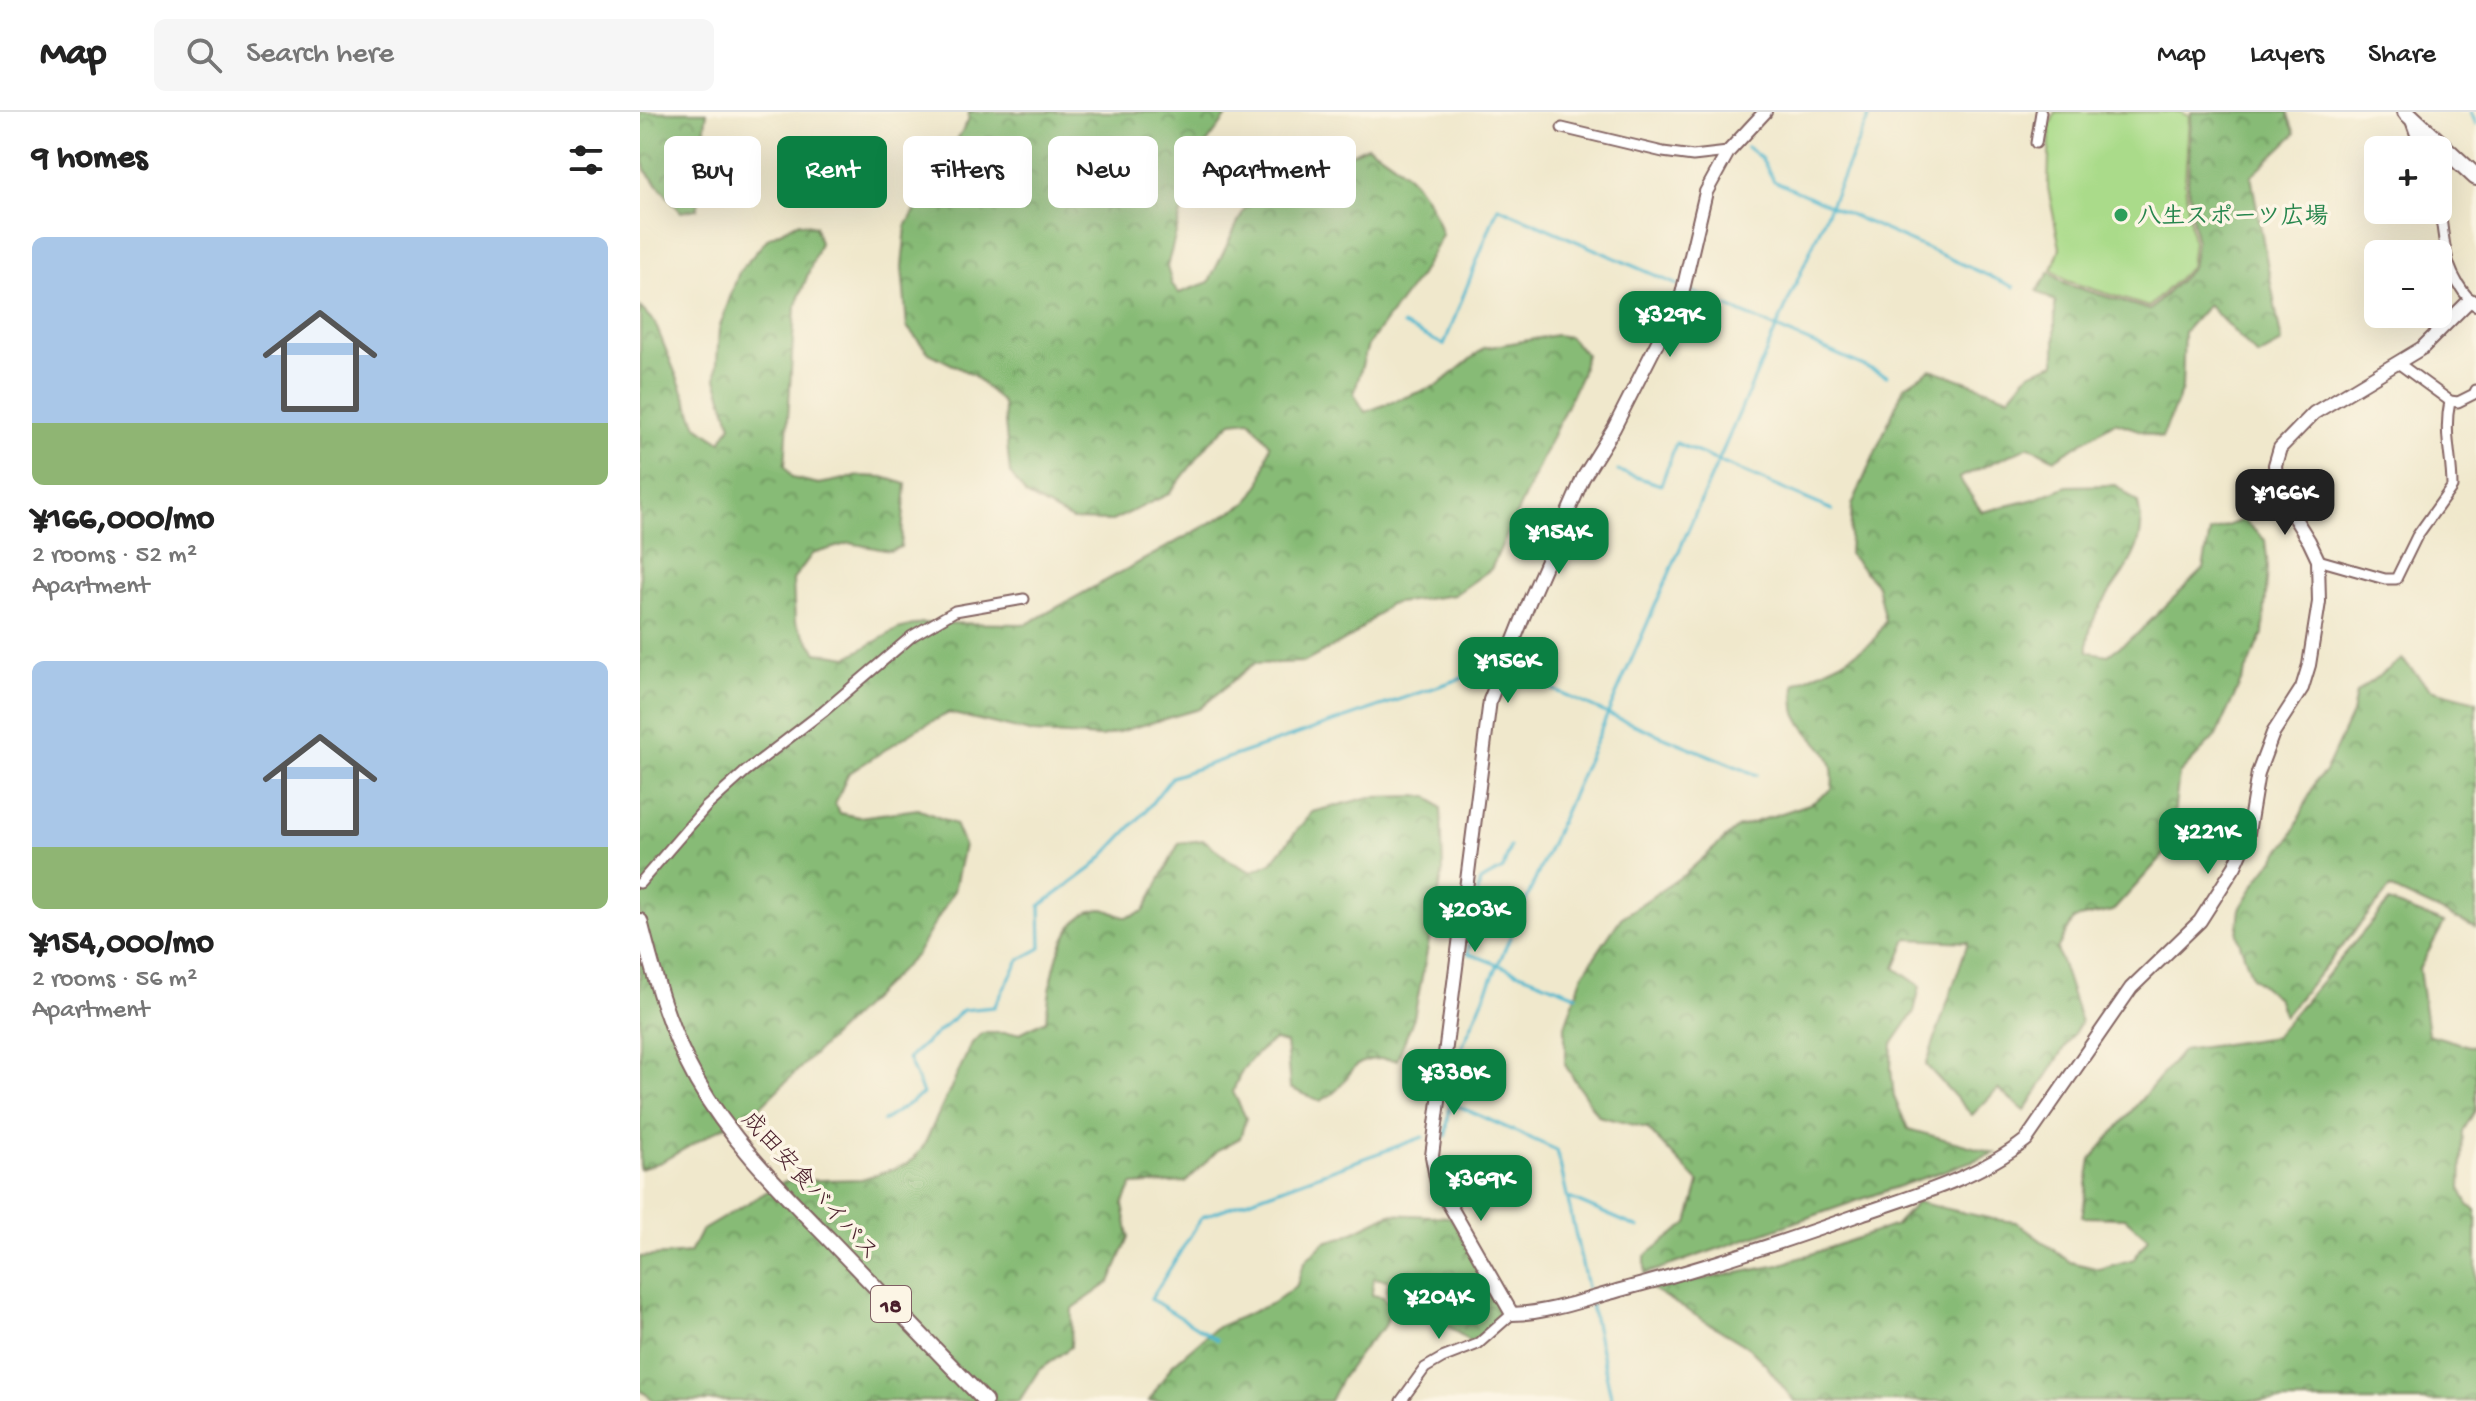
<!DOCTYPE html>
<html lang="en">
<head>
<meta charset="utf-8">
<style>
  body { margin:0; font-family:"Gochi Hand","Klee One",sans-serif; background:#f6f6f6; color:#222; height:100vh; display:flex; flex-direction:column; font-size:30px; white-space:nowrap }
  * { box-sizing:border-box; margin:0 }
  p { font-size:26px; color:#767676 }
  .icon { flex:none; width:44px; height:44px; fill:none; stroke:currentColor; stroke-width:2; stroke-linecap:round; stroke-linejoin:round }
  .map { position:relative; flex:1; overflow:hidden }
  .details { display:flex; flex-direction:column; background:#fff; width:640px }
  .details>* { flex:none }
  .guide { position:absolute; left:24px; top:24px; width:760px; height:72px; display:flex; gap:16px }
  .controls { position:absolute; left:1724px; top:24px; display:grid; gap:16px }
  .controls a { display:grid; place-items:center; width:88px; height:88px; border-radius:12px; background:#fff; box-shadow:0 8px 32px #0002; font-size:40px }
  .price { position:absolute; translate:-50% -68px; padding:0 18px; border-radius:16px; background:#0b8043; color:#fff; font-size:26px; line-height:52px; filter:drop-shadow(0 2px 4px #0008) }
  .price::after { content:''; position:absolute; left:50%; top:48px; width:24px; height:18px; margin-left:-12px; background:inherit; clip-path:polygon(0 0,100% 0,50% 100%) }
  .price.current { background:#222; color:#fff }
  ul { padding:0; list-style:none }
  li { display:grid; align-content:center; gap:16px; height:424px; padding:0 32px }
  li span { display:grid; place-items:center; height:248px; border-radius:12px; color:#555 }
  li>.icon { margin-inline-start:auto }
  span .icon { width:144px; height:144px; fill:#fffc; stroke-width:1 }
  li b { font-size:34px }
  h2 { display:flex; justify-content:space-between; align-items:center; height:96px; padding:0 32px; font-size:34px }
  .tag { padding:0 28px; border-radius:12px; background:#fff; box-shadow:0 8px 32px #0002; font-size:28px; line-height:72px }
  .tag.current { background:#0b8043; color:#fff }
  header { display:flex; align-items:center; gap:48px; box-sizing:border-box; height:112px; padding:0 40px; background:#fff; border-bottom:2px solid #e0e0e0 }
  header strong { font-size:38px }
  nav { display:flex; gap:44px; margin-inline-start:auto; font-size:28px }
  .search { width:560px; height:72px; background:#f6f6f6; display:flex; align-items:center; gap:20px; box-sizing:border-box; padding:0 28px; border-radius:12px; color:#767676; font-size:30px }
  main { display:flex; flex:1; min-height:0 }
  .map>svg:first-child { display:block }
  .grass { fill:#aadb8a; stroke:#7a7d5a; stroke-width:2 }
  .forest { fill:url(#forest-crowns); stroke:#686d50; stroke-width:2 }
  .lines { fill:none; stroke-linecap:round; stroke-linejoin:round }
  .stream { stroke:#50b7ce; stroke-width:3 }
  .minor-casing { stroke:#846563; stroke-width:13 }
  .tertiary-casing { stroke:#846563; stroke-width:16 }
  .primary-casing { stroke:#846563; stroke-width:18 }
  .trunk-casing { stroke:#846563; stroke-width:20 }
  .minor { stroke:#fff; stroke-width:9 }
  .tertiary { stroke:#fff; stroke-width:12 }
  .primary { stroke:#fff; stroke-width:14 }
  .trunk { stroke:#fff; stroke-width:16 }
  .leisure-dot { fill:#2e9e5b; stroke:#fcf5e5; stroke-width:3 }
  .labels { text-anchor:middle; stroke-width:7; stroke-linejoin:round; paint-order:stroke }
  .shield { fill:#fcf5e5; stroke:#7f5f63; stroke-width:2 }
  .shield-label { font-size:22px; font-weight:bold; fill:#4a1f2b }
  .leisure-label { font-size:24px; font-weight:bold; fill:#27864d; stroke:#fcf5e5; text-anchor:start }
  .street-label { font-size:24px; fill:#4a1f2b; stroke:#fcf5e5 }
</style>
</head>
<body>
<header>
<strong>Map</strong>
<div class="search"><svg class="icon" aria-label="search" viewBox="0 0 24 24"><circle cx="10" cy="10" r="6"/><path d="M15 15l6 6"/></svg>Search here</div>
<nav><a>Map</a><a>Layers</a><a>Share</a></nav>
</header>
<main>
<section class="details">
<h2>9 homes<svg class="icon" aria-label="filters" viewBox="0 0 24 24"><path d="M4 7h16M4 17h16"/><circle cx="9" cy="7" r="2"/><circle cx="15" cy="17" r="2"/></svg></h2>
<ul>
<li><span style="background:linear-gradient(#a9c7e8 75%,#8fb573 0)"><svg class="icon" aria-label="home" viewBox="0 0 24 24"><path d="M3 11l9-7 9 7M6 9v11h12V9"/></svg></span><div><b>¥166,000/mo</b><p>2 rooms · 52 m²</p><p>Apartment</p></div></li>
<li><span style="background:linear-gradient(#a9c7e8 75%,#8fb573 0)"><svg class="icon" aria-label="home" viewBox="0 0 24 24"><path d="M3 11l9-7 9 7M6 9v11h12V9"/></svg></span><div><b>¥154,000/mo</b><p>2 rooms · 56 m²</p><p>Apartment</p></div></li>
</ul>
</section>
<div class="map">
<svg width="1836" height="1289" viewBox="0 0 1836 1289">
  <defs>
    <pattern id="forest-crowns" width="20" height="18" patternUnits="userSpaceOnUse" patternTransform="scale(2)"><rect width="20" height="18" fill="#87bb76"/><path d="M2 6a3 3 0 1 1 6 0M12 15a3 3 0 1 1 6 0" fill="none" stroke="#709761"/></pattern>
  </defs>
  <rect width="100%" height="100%" fill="#fcf5e5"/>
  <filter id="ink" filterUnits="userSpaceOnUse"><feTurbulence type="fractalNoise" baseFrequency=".0125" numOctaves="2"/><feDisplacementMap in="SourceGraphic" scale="16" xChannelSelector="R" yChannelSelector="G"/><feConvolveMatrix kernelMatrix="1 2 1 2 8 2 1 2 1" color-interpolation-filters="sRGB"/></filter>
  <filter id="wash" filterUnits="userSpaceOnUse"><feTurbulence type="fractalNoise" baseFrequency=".006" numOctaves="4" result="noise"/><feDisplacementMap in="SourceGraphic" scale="32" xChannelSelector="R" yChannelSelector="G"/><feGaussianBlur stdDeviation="1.8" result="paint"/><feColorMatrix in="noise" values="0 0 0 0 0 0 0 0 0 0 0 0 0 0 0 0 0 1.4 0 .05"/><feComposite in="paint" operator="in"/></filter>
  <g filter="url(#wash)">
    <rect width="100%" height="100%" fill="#f0e8cc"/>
    <path class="grass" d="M 1415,0 L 1540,0 L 1549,4 L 1545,72 L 1553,130 L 1550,155 L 1509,195 L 1427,169 L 1412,158 L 1420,136 L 1408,76 L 1410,14 Z"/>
    <g class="forest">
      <path d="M 0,0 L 67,0 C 61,32 66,66 57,97 L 41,100 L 5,58 L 0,30 Z"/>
      <path d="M 329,0 L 590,0 L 556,46 L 527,155 L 532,172 L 539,181 L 569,170 L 605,96 L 727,34 C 765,54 790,81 802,123 L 780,163 L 728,233 L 714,282 L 725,300 L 798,273 L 844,236 L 916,223 L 929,225 L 946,242 L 941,263 L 851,457 L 814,483 L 749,492 L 713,524 L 665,550 L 613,552 L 559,597 L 461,625 L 394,621 L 309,601 L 277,617 L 208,662 L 195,692 L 199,701 L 219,705 L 278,697 L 315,712 L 324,733 L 314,779 L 276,843 L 122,993 L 21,1050 L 0,1057 L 0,195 L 15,211 L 57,314 L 81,330 L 91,313 L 76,267 L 79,217 L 99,160 L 128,126 L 159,110 L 175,114 L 180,131 L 155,196 L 145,354 L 152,366 L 179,372 L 220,364 L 243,365 L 266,372 L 261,435 L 250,439 L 210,431 L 172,442 L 153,468 L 155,510 L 177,540 L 208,545 L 258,517 L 281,511 L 387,512 L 607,391 L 621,370 L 630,333 L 610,308 L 592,310 L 570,330 L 529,382 L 472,409 L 432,408 L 386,383 L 370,361 L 363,291 L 333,263 L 289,241 L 267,215 L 262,155 L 266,114 L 328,9 Z"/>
      <path d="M 1551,0 L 1647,0 L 1655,22 L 1611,64 L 1642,231 L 1618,244 L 1568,193 L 1544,220 L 1542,277 L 1522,326 L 1475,310 L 1415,347 L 1389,334 L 1319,366 L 1342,400 L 1395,387 L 1427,374 L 1476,373 L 1498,391 C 1499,399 1502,408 1501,416 C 1499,461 1444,491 1448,540 L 1468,543 L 1497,522 L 1563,457 L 1570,420 L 1603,408 L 1625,428 L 1628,456 L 1623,522 L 1576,624 L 1539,662 L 1530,736 L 1473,799 L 1434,807 L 1417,837 L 1441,910 L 1385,999 L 1358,977 L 1332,1003 L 1286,953 L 1328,830 L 1267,827 L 1255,856 L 1280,874 L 1274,900 L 1252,932 L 1251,957 L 1254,985 L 1268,1017 L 1355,1041 L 1005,1162 L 1005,1144 L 1048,1111 L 1059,1071 L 1007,1016 L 958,1004 L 925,953 L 925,914 L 943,862 L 981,806 L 1045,762 L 1097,716 L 1172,691 L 1192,677 C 1197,634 1174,636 1157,604 C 1153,596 1155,581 1155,572 L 1201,550 L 1233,530 L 1245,509 L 1237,473 L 1209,442 L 1212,393 L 1264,275 L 1291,257 L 1369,285 L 1389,261 L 1415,251 L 1415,190 L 1397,179 L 1410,160 L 1425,172 L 1510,198 L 1552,156 L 1556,129 L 1548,72 Z"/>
      <path d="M 1762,547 L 1790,577 L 1836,589 L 1836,816 L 1750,776 L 1644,904 L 1637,886 L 1612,865 L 1597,823 L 1600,797 L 1617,769 L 1651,725 L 1676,668 L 1685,660 L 1712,602 L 1716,581 Z"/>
      <path d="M 788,684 L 801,696 L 803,759 L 774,905 L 757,948 C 699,941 720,970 680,989 L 650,976 L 646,931 L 634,928 C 614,942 600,956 593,980 L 606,1006 L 600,1026 L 578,1038 L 546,1070 L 492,1073 L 483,1092 L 489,1125 L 470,1170 L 432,1197 L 431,1235 L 399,1258 L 379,1289 L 15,1289 L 0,1278 L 0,1145 L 50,1141 L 61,1119 L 145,1069 L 222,1067 L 268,1052 L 283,1035 L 332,931 L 342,921 L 380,921 L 406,908 C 410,875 417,799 462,797 C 470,797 478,805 486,805 C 491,804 499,801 504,799 L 539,731 L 564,728 L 592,750 L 611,760 L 631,751 L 672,700 L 730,685 Z"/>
      <path d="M 1749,790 L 1804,811 L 1779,857 L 1788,922 L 1836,936 L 1836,997 L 1823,1019 L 1821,1078 L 1828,1093 L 1836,1098 L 1836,1289 L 1154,1289 L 1125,1252 L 1108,1235 L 1012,1177 L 1139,1153 L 1256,1113 L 1277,1090 L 1352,1107 L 1376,1110 L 1430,1150 L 1459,1157 L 1494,1147 L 1508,1126 L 1485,1106 L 1442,1105 L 1451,1047 L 1543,938 L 1634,925 Z"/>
      <path d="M 750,1102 L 810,1105 L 864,1195 L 856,1212 L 830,1230 C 818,1221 806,1211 793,1205 C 777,1197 759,1196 747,1183 L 748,1168 L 733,1166 L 732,1183 L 743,1185 L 752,1194 L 745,1214 L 726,1233 L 701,1267 L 690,1289 L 509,1289 L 532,1253 L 575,1216 L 633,1191 L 657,1173 L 661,1158 L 666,1148 L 685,1130 L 703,1125 Z"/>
    </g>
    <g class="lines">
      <g class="stream">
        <path d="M 1831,0 L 1836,12"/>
        <path d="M 1107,35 L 1122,47 L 1134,69 L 1374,175"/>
        <path d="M 1051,179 L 1247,264"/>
        <path d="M 763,213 L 804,233 L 858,95 L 1037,173"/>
        <path d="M 978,359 L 1021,373 L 1036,331 L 1192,398"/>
        <path d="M 878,562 L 968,602 L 1117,663"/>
        <path d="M 870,735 L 863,757 L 840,769 L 828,841 L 936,883"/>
        <path d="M 809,990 L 917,1038 L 947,1175"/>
        <path d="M 243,1009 L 283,982 L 268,946 L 323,898 L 354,895 L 379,848 L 401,836 L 400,794 L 453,755 L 504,701 L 532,665 L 855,555"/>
        <path d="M 806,1024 L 815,951 L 1231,0"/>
        <path d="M 929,1086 L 999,1116"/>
        <path d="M 951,1193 L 972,1289"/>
        <path d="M 577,1228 L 511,1187 L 562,1105 L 783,1025"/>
      </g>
    </g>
  </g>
  <g filter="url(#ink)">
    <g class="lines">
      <g class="minor-casing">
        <g id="minor">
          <path d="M 1770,7 L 1781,38"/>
          <path d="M 922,16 L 1023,40 L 1053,44 L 1088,40"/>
          <path d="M 1396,31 L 1401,0"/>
          <path d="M 1798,90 C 1807,131 1800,153 1830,188"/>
          <path d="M 1758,251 L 1810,289 L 1818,290 L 1834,282 L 1836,278"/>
          <path d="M 1678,448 L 1745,467 L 1756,467 L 1777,424 L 1812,375 C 1812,343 1803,323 1810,289"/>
          <path d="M 0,771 L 66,695 L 106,659 L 184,599 L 272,524 L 315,499 L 384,487"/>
          <path d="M 761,1289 L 785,1256 L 802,1246 L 838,1232 L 872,1202"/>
        </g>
      </g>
      <g class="tertiary-casing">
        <path id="tertiary" d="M 1125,0 L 1088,40 L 1066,80 L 1042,182 L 974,316 L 943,366 L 890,488 L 850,588 L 792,1044 L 797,1071 L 872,1202 C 909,1201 947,1187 984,1177 C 1064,1156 1143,1130 1221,1102 C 1277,1083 1339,1065 1386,1028 L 1491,876 L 1560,809 L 1595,754 L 1607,727 L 1618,661 L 1633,621 L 1662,576 L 1669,553 L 1679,490 L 1678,448 L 1669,429 L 1637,378 L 1635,353 L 1640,336 L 1674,301 L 1782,236 L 1830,188 L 1836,192"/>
      </g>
      <g class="primary-casing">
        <path id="primary" d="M 0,809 C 14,864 29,919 57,969 C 91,1029 141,1078 189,1127 C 241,1181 293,1235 345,1289"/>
      </g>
      <g class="trunk-casing">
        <path id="trunk" d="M 1766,0 L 1836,65"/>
      </g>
      <use href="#minor" class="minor"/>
      <use href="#tertiary" class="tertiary"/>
      <use href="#primary" class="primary"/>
      <use href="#trunk" class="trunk"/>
    </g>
  </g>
  <circle class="leisure-dot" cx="1481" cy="103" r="8"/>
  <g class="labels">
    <rect class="shield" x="231" y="1174" width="40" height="36" rx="6"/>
    <g class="shield-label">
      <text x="251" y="1200">18</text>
    </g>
    <g class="leisure-label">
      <text x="1497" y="111">八生スポーツ広場</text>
    </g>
    <g class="street-label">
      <text transform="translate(171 1073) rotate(48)" y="8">成田安食バイパス</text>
    </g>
  </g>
</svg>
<div class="controls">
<a>+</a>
<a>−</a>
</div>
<b class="price" style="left:1030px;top:247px">¥329K</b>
<b class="price current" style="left:1645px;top:425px">¥166K</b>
<b class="price" style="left:919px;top:464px">¥154K</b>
<b class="price" style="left:868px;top:593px">¥156K</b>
<b class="price" style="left:1568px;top:764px">¥221K</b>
<b class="price" style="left:835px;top:842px">¥203K</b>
<b class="price" style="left:814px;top:1005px">¥338K</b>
<b class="price" style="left:841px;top:1111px">¥369K</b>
<b class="price" style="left:799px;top:1229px">¥204K</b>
<div class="guide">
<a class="tag">Buy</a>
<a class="tag current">Rent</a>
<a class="tag">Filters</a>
<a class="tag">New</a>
<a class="tag">Apartment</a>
</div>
</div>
</main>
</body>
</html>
